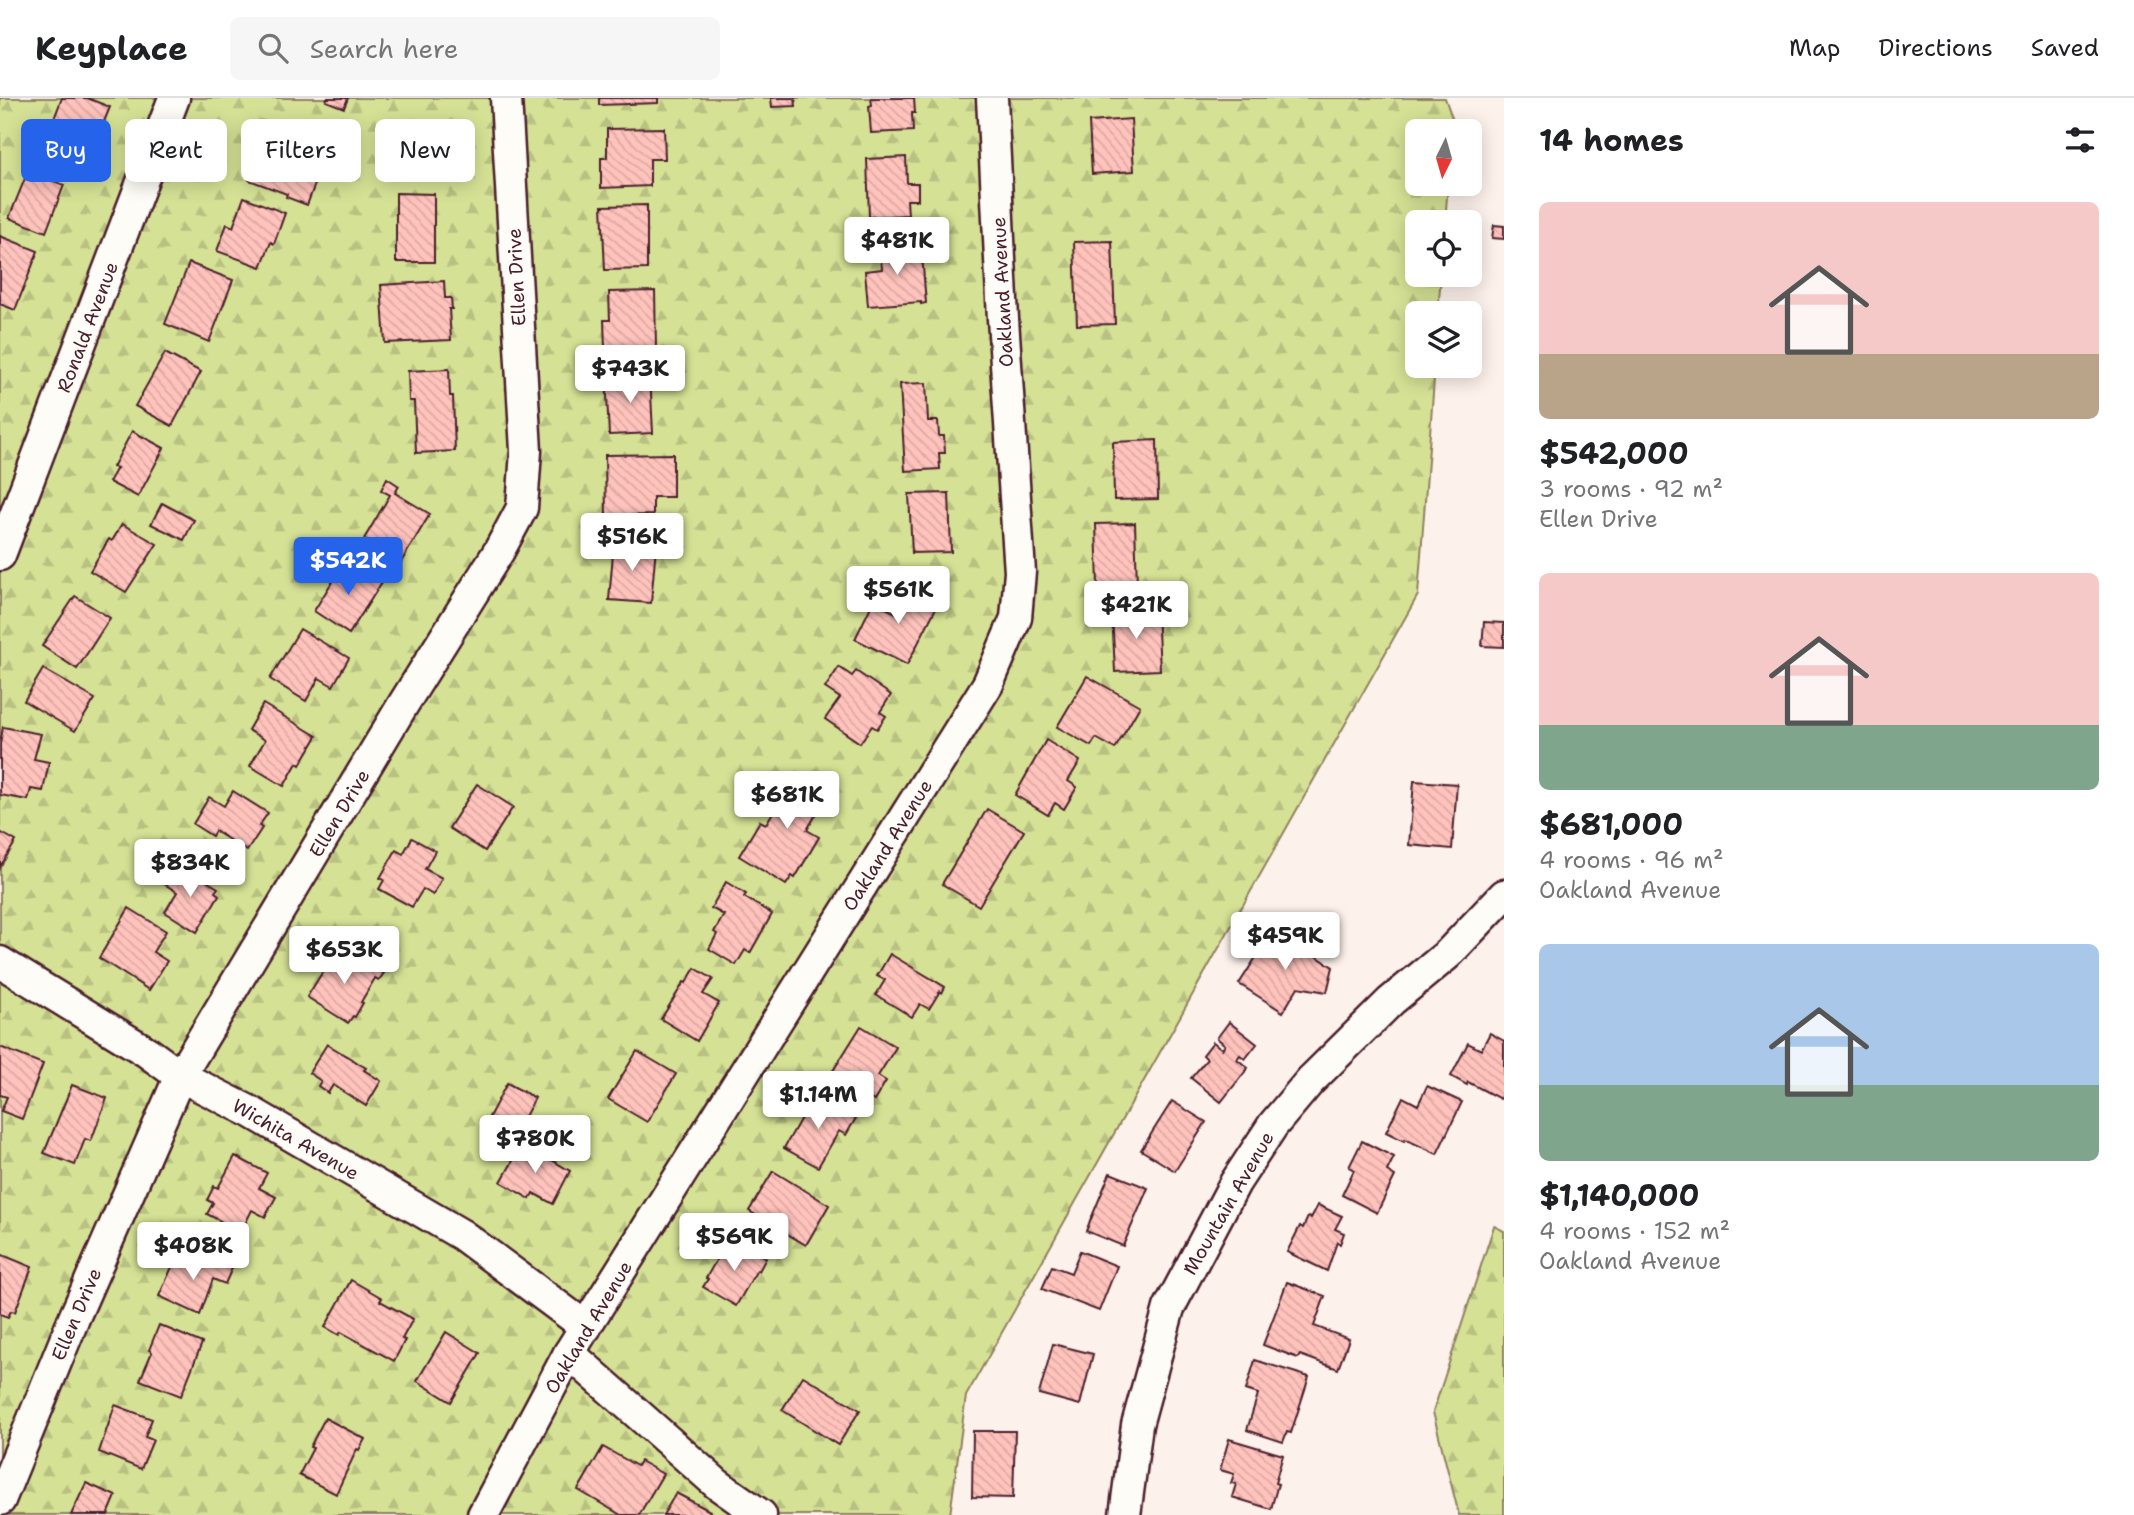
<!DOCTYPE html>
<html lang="en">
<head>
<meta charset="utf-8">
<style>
  body { margin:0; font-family:"Shantell Sans",sans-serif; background:#f6f6f6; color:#202124; height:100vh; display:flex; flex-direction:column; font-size:26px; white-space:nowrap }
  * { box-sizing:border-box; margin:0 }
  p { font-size:23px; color:#757577 }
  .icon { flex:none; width:38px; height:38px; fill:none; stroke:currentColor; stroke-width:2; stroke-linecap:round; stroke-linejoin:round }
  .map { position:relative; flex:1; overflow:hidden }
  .panel { display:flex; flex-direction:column; background:#fff; width:630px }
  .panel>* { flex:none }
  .top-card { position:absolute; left:21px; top:21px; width:665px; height:63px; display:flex; gap:14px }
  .needle { width:46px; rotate:185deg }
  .buttons { position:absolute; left:1405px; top:21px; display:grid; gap:14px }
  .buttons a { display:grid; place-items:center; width:77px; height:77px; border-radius:10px; background:#fff; box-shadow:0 4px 18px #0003; font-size:35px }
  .price { position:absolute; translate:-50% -60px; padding:0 16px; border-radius:7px; background:#fff; color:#222; font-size:23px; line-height:46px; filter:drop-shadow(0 2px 4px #0008) }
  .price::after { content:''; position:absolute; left:50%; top:42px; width:21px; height:16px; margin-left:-10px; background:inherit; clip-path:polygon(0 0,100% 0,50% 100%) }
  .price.on { background:#2563eb; color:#fff }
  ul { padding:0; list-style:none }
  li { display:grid; align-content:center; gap:14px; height:371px; padding:0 35px }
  li span { display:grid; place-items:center; height:217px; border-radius:10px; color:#555 }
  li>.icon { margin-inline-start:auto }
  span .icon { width:126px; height:126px; fill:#fffc; stroke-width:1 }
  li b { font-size:30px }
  h2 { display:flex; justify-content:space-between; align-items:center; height:84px; padding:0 35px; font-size:30px }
  .chip { padding:0 24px; border-radius:10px; background:#fff; box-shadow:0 4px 18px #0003; font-size:24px; line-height:63px }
  .chip.on { background:#2563eb; color:#fff }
  header { display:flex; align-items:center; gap:42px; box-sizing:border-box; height:98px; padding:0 35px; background:#fff; border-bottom:2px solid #e0e0e0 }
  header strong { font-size:33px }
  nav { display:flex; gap:38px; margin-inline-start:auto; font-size:24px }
  .search { width:490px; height:63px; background:#f6f6f6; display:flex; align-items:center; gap:18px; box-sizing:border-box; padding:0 24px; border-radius:10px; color:#757577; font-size:26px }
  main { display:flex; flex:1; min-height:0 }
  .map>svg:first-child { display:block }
  .forest { fill:url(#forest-firs); stroke:#908060; stroke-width:2 }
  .building { fill:url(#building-back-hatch); stroke:#4a1f2b; stroke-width:2 }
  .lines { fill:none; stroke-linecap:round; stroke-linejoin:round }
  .minor-casing { stroke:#4a1f2b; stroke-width:35 }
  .minor { stroke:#fdfcf7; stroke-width:30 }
  .labels { text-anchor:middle; stroke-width:6; stroke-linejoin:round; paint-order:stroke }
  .street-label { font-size:19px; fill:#4a1f2b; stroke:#fdfcf7 }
</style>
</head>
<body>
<header>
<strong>Keyplace</strong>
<div class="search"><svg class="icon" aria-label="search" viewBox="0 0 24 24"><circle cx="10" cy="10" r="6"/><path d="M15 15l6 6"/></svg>Search here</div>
<nav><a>Map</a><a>Directions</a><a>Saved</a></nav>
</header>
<main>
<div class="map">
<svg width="1504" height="1417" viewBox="0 0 1504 1417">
  <defs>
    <pattern id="forest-firs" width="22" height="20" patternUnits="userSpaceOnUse" patternTransform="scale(1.75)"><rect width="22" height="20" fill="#d5e295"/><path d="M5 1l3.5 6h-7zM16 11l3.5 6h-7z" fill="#b8c181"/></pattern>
    <pattern id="building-back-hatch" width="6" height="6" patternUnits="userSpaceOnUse" patternTransform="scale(1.75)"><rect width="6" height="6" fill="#ffc3bc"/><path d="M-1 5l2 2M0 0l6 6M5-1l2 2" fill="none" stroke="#dca7a2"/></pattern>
  </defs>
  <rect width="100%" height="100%" fill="#fdf1eb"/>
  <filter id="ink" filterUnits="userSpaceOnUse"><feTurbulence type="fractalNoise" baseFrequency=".0143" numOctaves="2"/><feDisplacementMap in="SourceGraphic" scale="14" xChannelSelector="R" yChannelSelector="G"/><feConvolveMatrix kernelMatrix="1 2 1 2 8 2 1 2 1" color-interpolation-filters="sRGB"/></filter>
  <g filter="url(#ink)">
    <g class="forest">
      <path d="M 0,0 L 1445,0 L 1452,20 L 1451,33 L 1418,33 L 1418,86 L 1448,86 L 1445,124 L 1418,124 L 1418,177 L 1441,177 L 1438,215 L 1418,215 L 1418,268 L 1435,268 L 1418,497 L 966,1298 L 950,1417 L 0,1417 Z"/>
      <path d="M 1494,1128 L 1504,1133 L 1504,1417 L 1459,1417 L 1433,1314 Z"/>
    </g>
    <g class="building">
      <path d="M 62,0 L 87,0 L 110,9 L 101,31 L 103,32 L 92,57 L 47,39 Z"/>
      <path d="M 327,0 L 326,0 L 348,0 L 344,10 L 326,3 Z"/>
      <path d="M 599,0 L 658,0 L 658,5 L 599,7 Z"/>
      <path d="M 771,0 L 795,0 L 796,8 L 772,9 Z"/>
      <path d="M 871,0 L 914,0 L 915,15 L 912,15 L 913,33 L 871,35 L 869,8 L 872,7 Z"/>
      <path d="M 1131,21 L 1134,73 L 1092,76 L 1089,24 Z"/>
      <path d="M 262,23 L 307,40 L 297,66 L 300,67 L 296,79 L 315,86 L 307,107 L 286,99 L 287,96 L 249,82 L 259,53 L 253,51 Z"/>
      <path d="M 664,30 L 665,61 L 650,61 L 650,88 L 601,90 L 601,60 L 607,60 L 607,31 Z"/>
      <path d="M 906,59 L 907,85 L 918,85 L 918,102 L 907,102 L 908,117 L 869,119 L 867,61 Z"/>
      <path d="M 28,73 L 64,87 L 46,134 L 9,120 Z"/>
      <path d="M 396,95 L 434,96 L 434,164 L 396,164 Z"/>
      <path d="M 244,99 L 285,115 L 274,146 L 271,144 L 261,169 L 217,153 L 227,126 L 233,129 Z"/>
      <path d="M 647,107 L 647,171 L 605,172 L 602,108 Z"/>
      <path d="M 1494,127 L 1504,128 L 1504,141 L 1492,140 Z"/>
      <path d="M 0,138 L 38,153 L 15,212 L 0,206 Z"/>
      <path d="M 1112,143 L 1115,226 L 1077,227 L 1074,144 Z"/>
      <path d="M 921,145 L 926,205 L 921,206 L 921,204 L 868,208 L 865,173 L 882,171 L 880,149 Z"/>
      <path d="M 189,165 L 233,182 L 209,244 L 165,226 Z"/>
      <path d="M 444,183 L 445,200 L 451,200 L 452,211 L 449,211 L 451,242 L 385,245 L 381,187 Z"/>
      <path d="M 655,193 L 656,250 L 605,251 L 604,222 L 610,222 L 609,194 Z"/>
      <path d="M 165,255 L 201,274 L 172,328 L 135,308 Z"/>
      <path d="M 449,271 L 450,298 L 453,298 L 455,353 L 416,355 L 414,303 L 409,303 L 408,273 Z"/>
      <path d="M 650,276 L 653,335 L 609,337 L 606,278 Z"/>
      <path d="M 926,285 L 928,323 L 938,323 L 939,338 L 944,338 L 945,355 L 939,355 L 940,371 L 905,373 L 900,286 Z"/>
      <path d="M 132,333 L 164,350 L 138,399 L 109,384 L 117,370 L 113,369 Z"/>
      <path d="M 1157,342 L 1158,401 L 1114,402 L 1113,344 Z"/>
      <path d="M 673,356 L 673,399 L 653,399 L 653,417 L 606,418 L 605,357 Z"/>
      <path d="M 387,380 L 399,388 L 395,395 L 430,416 L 401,464 L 364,441 L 390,397 L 381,392 Z"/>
      <path d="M 949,395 L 951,454 L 912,455 L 909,396 Z"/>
      <path d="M 162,405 L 194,422 L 184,442 L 151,426 Z"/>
      <path d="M 1135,425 L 1137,487 L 1098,487 L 1096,426 Z"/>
      <path d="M 122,426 L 157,446 L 126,494 L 90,473 L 109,441 L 112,443 Z"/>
      <path d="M 614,444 L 656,448 L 651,505 L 609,502 Z"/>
      <path d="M 345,463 L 382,484 L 349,536 L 314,513 Z"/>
      <path d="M 906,488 L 939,504 L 907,567 L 855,541 L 873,504 L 898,516 L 902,509 L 897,506 Z"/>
      <path d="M 75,498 L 110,520 L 77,571 L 42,548 Z"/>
      <path d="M 1157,513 L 1160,572 L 1115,574 L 1112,515 Z"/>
      <path d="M 1484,524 L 1504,525 L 1504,549 L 1482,548 Z"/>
      <path d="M 300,531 L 349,560 L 333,588 L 319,580 L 306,603 L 270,581 Z"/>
      <path d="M 839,569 L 852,578 L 856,573 L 891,597 L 880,614 L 886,618 L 877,631 L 872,628 L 860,645 L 825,621 L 840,600 L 825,590 Z"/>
      <path d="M 43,571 L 95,601 L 75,633 L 24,603 Z"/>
      <path d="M 1087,578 L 1140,608 L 1115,651 L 1096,640 L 1091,648 L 1057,629 Z"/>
      <path d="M 263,606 L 317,638 L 300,667 L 297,665 L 284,688 L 250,668 L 265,642 L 248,632 Z"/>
      <path d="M 3,629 L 41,636 L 34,661 L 49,664 L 43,693 L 31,691 L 28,702 L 0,697 L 0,646 Z"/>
      <path d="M 1046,642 L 1080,663 L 1068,683 L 1077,689 L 1064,711 L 1055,705 L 1048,717 L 1015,697 Z"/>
      <path d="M 797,674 L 830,693 L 807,732 L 819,739 L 795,780 L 792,778 L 786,787 L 739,758 L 760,723 L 766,726 Z"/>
      <path d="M 1414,683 L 1457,686 L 1452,751 L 1409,747 Z"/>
      <path d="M 477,686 L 513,709 L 485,753 L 449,730 Z"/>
      <path d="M 233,693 L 268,715 L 259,728 L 262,730 L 247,753 L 215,733 L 212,738 L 193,726 L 209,699 L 224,708 Z"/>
      <path d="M 987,711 L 1024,733 L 979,808 L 942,786 Z"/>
      <path d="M 0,734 L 16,743 L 0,769 Z"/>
      <path d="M 412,740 L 435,753 L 425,771 L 442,780 L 433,797 L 423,791 L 412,809 L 379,791 L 384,782 L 380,780 L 396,752 L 403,756 Z"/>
      <path d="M 170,769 L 189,782 L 193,775 L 218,790 L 215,794 L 219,797 L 197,834 L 165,814 L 177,794 L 161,784 Z"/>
      <path d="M 726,784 L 746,796 L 744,799 L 772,816 L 750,855 L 745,852 L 736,867 L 709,851 L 717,836 L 714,834 L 724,817 L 711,810 Z"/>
      <path d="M 129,810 L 166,833 L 153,854 L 167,863 L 149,892 L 99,860 Z"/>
      <path d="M 1274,831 L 1333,869 L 1327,894 L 1298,889 L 1283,914 L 1239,886 Z"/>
      <path d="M 335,854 L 351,864 L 356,857 L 384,875 L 379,882 L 375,880 L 361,904 L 363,905 L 355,919 L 353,918 L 348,925 L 307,899 Z"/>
      <path d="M 890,856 L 945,889 L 942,895 L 940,893 L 929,911 L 920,906 L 912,919 L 876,897 L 885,882 L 877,878 Z"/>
      <path d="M 695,870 L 713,881 L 703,896 L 719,905 L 697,943 L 661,921 L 684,884 L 686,885 Z"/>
      <path d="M 1229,924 L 1257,946 L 1245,961 L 1240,957 L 1237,961 L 1248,970 L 1221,1004 L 1191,980 L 1207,961 L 1203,957 L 1213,944 L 1222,951 L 1225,947 L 1217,940 Z"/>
      <path d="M 861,928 L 896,949 L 878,978 L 886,983 L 874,1003 L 831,976 Z"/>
      <path d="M 1490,935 L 1504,943 L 1504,993 L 1500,1001 L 1468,984 L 1467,987 L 1451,978 L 1468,945 L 1481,952 Z"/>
      <path d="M 327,946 L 366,970 L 364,972 L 381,983 L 366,1008 L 333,987 L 328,995 L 318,988 L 321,983 L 309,975 Z"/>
      <path d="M 0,949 L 43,966 L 22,1021 L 1,1013 L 7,999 L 0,997 Z"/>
      <path d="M 637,953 L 676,976 L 647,1024 L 608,1001 Z"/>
      <path d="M 507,985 L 535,1000 L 517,1033 L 489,1019 Z"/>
      <path d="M 72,987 L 107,1000 L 91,1043 L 85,1041 L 75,1067 L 44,1055 Z"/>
      <path d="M 1427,988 L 1462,1004 L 1437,1056 L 1405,1041 L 1404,1043 L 1386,1034 L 1403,999 L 1418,1007 Z"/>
      <path d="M 818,998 L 856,1020 L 846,1037 L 839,1033 L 818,1069 L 784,1050 L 810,1004 L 813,1006 Z"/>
      <path d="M 1172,1003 L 1206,1024 L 1175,1073 L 1141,1052 Z"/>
      <path d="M 1362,1043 L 1394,1059 L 1387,1073 L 1395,1078 L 1377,1115 L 1342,1097 L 1354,1072 L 1349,1069 Z"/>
      <path d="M 523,1045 L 570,1073 L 553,1106 L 533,1095 L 530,1101 L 501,1084 Z"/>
      <path d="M 235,1058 L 267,1075 L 259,1090 L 276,1099 L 265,1119 L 252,1112 L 241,1134 L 207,1116 L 213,1105 L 207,1102 L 214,1088 L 218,1090 Z"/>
      <path d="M 773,1073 L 829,1107 L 806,1147 L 749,1113 Z"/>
      <path d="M 1110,1075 L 1148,1090 L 1123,1148 L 1086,1133 Z"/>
      <path d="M 1318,1107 L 1342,1118 L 1335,1131 L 1344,1135 L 1340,1146 L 1337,1144 L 1327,1173 L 1287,1154 L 1300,1128 L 1303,1130 L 1308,1119 L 1311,1120 Z"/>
      <path d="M 738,1144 L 766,1160 L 759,1173 L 757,1172 L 736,1208 L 703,1189 L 708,1181 L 706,1180 L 723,1150 L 732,1155 Z"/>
      <path d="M 1080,1153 L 1117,1168 L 1099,1213 L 1042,1191 L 1052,1168 L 1071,1175 Z"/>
      <path d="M 200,1155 L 232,1170 L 225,1186 L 213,1181 L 200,1217 L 159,1198 L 176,1160 L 194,1169 Z"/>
      <path d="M 0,1156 L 32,1169 L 15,1214 L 11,1213 L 8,1219 L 0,1216 Z"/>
      <path d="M 351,1182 L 382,1200 L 380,1203 L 413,1221 L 402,1241 L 405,1242 L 394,1263 L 341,1234 L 339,1237 L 325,1229 Z"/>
      <path d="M 1287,1184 L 1325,1198 L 1314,1228 L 1349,1241 L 1338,1271 L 1300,1257 L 1298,1260 L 1263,1247 Z"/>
      <path d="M 159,1227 L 202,1245 L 181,1298 L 140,1282 L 152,1254 L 149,1252 Z"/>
      <path d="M 446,1234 L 480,1255 L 451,1304 L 417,1283 Z"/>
      <path d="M 1053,1246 L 1093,1256 L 1080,1307 L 1039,1296 Z"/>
      <path d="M 1255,1262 L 1309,1279 L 1291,1335 L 1287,1334 L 1283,1344 L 1247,1332 L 1258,1296 L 1246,1292 Z"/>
      <path d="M 803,1278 L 860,1312 L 838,1347 L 782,1312 Z"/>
      <path d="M 115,1307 L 152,1321 L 145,1339 L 153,1342 L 141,1371 L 99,1354 Z"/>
      <path d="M 325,1320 L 365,1341 L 359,1352 L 357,1351 L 336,1396 L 299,1377 L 313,1350 L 310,1349 Z"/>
      <path d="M 973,1333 L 1015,1333 L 1013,1400 L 972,1399 Z"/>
      <path d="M 1229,1341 L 1283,1357 L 1275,1385 L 1278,1386 L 1271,1411 L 1232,1399 L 1236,1386 L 1231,1385 L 1234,1376 L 1220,1372 Z"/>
      <path d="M 603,1349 L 637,1368 L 640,1363 L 663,1376 L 639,1417 L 621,1417 L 578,1392 Z"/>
      <path d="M 86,1385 L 116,1398 L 108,1417 L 71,1417 Z"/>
      <path d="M 676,1395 L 710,1413 L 708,1417 L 663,1417 Z"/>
    </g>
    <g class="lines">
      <g class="minor-casing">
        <g id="minor">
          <path d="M 0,457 L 174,0"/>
          <path d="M 0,864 L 147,954 L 180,978 L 251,1014 L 462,1137 L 586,1229"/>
          <path d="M 569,1255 L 717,1386 L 761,1417"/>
          <path d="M 0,1402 L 74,1220 L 180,978 L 404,605 L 499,453 L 522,410 L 526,353 L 506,0"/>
          <path d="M 483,1417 L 569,1255 L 988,586 L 1016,520 L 1020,474 L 1003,221 L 992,0"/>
          <path d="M 1125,1417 L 1137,1327 L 1169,1210 L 1235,1085 L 1273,1027 L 1310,983 L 1391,903 L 1448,856 L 1504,797"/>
        </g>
      </g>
      <use href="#minor" class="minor"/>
    </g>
  </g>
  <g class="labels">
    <g class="street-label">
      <text transform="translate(516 179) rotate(-93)" y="7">Ellen Drive</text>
      <text transform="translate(1002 194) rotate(-93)" y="7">Oakland Avenue</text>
      <text transform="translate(87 229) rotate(-69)" y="7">Ronald Avenue</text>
      <text transform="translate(339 715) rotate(-59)" y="7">Ellen Drive</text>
      <text transform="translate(887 747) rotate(-58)" y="7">Oakland Avenue</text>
      <text transform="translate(296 1041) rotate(30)" y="7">Wichita Avenue</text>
      <text transform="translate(1228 1105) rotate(-60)" y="7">Mountain Avenue</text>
      <text transform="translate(76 1216) rotate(-67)" y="7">Ellen Drive</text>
      <text transform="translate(588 1229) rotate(-59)" y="7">Oakland Avenue</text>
    </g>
  </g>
</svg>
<div class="buttons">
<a><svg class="needle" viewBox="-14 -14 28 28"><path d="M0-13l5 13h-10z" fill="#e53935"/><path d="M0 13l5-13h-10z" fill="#757577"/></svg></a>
<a><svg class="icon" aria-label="locate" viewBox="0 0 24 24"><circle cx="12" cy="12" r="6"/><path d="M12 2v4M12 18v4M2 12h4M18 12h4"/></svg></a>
<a><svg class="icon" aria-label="layers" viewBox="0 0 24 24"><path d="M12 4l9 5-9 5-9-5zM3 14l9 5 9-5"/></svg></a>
</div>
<b class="price" style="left:897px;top:179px">$481K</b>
<b class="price" style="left:630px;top:307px">$743K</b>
<b class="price" style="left:632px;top:475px">$516K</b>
<b class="price on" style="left:348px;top:499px">$542K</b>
<b class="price" style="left:898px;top:528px">$561K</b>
<b class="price" style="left:1136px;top:543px">$421K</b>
<b class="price" style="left:787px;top:733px">$681K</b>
<b class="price" style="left:190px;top:801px">$834K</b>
<b class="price" style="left:1285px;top:874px">$459K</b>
<b class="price" style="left:344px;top:888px">$653K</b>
<b class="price" style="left:818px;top:1033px">$1.14M</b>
<b class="price" style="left:535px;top:1077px">$780K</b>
<b class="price" style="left:734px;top:1175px">$569K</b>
<b class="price" style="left:193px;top:1184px">$408K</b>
<div class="top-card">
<a class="chip on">Buy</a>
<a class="chip">Rent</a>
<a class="chip">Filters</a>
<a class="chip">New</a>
</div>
</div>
<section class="panel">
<h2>14 homes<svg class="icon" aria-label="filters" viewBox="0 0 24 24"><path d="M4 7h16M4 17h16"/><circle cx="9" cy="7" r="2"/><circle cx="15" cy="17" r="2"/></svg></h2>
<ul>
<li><span style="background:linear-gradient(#f6c9c9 70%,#b9a48a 0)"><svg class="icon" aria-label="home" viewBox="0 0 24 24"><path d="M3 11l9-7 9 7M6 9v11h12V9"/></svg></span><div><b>$542,000</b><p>3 rooms · 92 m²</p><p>Ellen Drive</p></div></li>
<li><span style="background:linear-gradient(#f6c9c9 70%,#7fa58c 0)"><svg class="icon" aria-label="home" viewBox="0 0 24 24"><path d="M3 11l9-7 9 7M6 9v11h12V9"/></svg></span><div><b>$681,000</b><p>4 rooms · 96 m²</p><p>Oakland Avenue</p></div></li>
<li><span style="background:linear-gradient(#a9c7e8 65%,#7fa58c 0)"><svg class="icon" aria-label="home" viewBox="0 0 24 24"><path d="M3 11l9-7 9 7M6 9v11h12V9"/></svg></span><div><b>$1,140,000</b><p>4 rooms · 152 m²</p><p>Oakland Avenue</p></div></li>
</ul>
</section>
</main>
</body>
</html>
